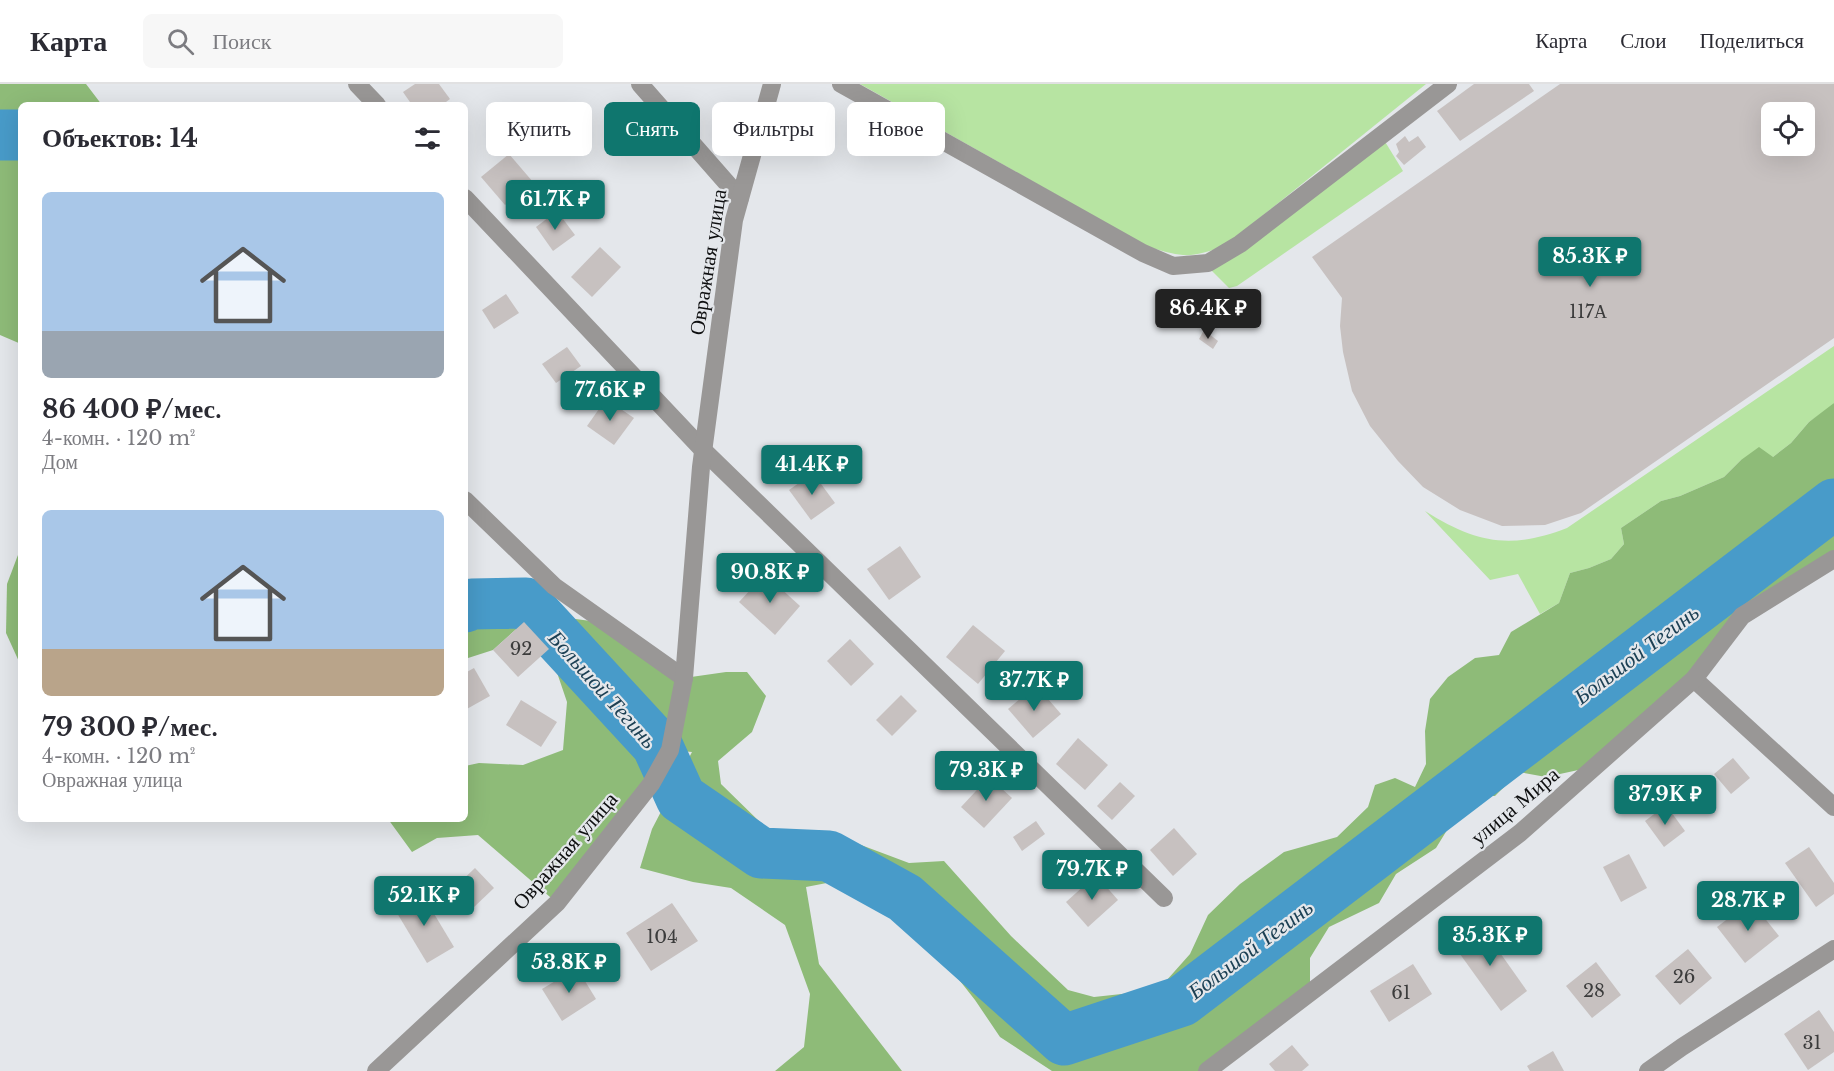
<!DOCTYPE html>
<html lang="ru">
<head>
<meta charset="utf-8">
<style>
  body { margin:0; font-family:"Libre Baskerville",serif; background:#f7f7f7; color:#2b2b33; height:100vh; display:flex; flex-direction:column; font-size:22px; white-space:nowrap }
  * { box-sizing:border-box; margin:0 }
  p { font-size:20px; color:#7c7c81 }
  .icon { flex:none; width:33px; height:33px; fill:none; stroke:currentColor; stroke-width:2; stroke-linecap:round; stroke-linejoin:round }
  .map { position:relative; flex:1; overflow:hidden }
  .details { position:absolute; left:18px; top:18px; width:450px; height:720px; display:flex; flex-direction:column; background:#fff; border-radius:9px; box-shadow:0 6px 24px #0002 }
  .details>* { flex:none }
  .top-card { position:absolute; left:486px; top:18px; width:570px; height:54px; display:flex; gap:12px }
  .buttons { position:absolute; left:1761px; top:18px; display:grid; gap:12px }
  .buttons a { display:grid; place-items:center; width:54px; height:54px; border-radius:9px; background:#fff; box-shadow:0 6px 24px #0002; font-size:30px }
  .price { position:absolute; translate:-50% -51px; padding:0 14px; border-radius:6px; background:#0f766e; color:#fff; font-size:20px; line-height:39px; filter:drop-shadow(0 2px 3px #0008) }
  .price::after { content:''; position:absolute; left:50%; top:36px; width:18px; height:14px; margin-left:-9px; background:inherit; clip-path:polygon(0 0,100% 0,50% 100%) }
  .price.active { background:#222; color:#fff }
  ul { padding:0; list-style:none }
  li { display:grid; align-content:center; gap:12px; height:318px; padding:0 24px }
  li span { display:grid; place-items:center; height:186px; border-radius:9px; color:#555 }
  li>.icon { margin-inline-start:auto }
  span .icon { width:108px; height:108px; fill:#fffc; stroke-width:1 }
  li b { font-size:26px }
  h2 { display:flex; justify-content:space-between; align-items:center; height:72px; padding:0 24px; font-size:26px }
  .chip { padding:0 21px; border-radius:9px; background:#fff; box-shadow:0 6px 24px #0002; font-size:21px; line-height:54px }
  .chip.active { background:#0f766e; color:#fff }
  header { display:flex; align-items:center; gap:36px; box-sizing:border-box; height:84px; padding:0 30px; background:#fff; border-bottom:2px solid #e1e1e2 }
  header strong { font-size:28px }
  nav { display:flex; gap:33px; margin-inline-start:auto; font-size:21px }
  .search { width:420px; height:54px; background:#f7f7f7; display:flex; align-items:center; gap:15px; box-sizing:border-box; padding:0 21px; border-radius:9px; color:#7c7c81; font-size:22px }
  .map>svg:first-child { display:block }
  .green { fill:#b7e4a2 }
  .forest { fill:#8ebb78 }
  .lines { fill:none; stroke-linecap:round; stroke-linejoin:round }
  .river { stroke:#489bc9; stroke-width:51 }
  .building { fill:#c7c1c0; fill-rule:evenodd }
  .minor { stroke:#999796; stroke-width:18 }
  .labels { text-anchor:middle; stroke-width:4.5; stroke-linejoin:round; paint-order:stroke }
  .number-label { font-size:18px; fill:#3c3c3c }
  .street-label { font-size:21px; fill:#0e0f10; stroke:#e4e7eb }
  .water-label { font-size:22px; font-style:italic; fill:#1c4054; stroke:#e4e7eb }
</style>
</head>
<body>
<header>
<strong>Карта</strong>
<div class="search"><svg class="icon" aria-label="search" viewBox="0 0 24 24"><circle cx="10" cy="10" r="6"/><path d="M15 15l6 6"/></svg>Поиск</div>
<nav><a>Карта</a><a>Слои</a><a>Поделиться</a></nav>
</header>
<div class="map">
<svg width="1834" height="987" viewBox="0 0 1834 987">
  <rect width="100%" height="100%" fill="#e4e7eb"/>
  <g class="green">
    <path d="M 860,0 L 1426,0 L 1225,162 C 1190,174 1185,174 1149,163 Z"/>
    <path d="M 1384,56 L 1403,87 L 1237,202 L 1229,204 L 1211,186 Z"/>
    <path d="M 1834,262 L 1834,319 L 1832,322 L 1809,338 L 1791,359 L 1773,373 L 1741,376 L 1724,393 L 1680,412 L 1661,417 L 1621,444 L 1624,460 L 1611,475 L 1589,484 L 1570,489 L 1559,519 L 1540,530 L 1518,490 L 1490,496 L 1425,427 C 1476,459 1510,466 1567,444 Z"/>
  </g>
  <g class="forest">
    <path d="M 0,0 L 86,0 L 102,21 L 21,21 L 21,260 L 0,251 Z"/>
    <path d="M 1834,319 L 1834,475 L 1742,532 L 1694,595 L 1583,685 L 1546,693 L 1519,688 L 1495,712 L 1468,712 L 1436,764 L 1396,790 L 1379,819 L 1329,843 L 1310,874 L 1310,909 L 1207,987 L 1052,987 L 1000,953 L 975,916 L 931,860 L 886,815 L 837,797 L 806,803 L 819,880 L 902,987 L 775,987 L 804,963 L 810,910 L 785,841 L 731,804 L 693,798 L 640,784 L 652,745 L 692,668 L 670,666 L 557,819 L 478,751 L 437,754 L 412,768 L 388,735 L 465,735 L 465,682 L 479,679 L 523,681 L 563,666 L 567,618 L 549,565 L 524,538 L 493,566 L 465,575 L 465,504 L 484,506 L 528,503 L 568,534 L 606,539 L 684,594 L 726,588 L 747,588 L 766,612 L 752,648 L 718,677 L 721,700 L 769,747 L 845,755 L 909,779 L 944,777 L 1011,852 L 1068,906 L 1094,913 L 1158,906 L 1190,870 L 1208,831 L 1240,800 L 1284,768 L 1337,753 L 1368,723 L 1375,701 L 1395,694 L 1415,703 L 1426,680 L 1425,647 L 1430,615 L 1448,593 L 1475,574 L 1499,571 L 1511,548 L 1559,519 L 1570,489 L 1589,484 L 1611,475 L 1624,460 L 1621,444 L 1661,417 L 1680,412 L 1724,393 L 1741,376 L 1759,363 L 1773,373 L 1791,359 L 1809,338 Z"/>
    <path d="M 21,463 L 21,582 L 6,549 L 7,500 Z"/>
  </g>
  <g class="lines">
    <g class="river">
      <path d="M 0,51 L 21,51"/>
      <path d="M 465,523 L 472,520 L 526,519 L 657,661 L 681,714 L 761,769 L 829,772 L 905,814 L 1064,956 L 1182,917 L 1834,420"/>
    </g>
  </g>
  <g class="building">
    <path d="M 415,0 L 439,0 L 450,15 L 442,21 L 412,21 L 403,8 Z"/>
    <path d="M 1474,0 L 1529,0 L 1534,7 L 1460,57 L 1437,27 Z"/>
    <path d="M 1560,0 L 1834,0 L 1834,254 L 1581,429 L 1545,441 L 1502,442 L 1460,426 L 1423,403 L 1398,377 L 1370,342 L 1352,307 L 1343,268 L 1340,242 L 1342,214 L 1312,173 ZM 1772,28 L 1804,28 L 1804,62 L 1772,62 Z"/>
    <path d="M 1405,52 L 1409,58 L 1418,52 L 1426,63 L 1404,81 L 1396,72 L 1399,68 L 1396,60 Z"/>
    <path d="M 509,70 L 533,98 L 505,121 L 481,93 Z"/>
    <path d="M 557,127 L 575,151 L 553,167 L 536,143 Z"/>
    <path d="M 600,163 L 621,183 L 592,213 L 571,193 Z"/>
    <path d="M 506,210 L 519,229 L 494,245 L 482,226 Z"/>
    <path d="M 1204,246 L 1218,257 L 1213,265 L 1199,255 Z"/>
    <path d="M 567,263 L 581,282 L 556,299 L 542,280 Z"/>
    <path d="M 606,315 L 634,334 L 614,361 L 587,342 Z"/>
    <path d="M 813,389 L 835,419 L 811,436 L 789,406 Z"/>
    <path d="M 900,462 L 921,493 L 889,516 L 867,485 Z"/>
    <path d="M 765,490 L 800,522 L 775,551 L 739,518 Z"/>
    <path d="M 524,538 L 549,565 L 518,593 L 493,566 Z"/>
    <path d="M 973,541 L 1005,567 L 978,600 L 946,573 Z"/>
    <path d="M 850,555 L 874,580 L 851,602 L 827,577 Z"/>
    <path d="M 474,584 L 490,612 L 465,626 L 465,589 Z"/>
    <path d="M 1036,601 L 1061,630 L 1033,654 L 1008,625 Z"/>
    <path d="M 901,611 L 917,627 L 892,652 L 876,636 Z"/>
    <path d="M 521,616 L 557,638 L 541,663 L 506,641 Z"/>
    <path d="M 1078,654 L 1108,681 L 1085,706 L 1056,680 Z"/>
    <path d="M 1733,674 L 1750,694 L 1731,710 L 1714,690 Z"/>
    <path d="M 989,693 L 1012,714 L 984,744 L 961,723 Z"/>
    <path d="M 1120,698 L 1135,712 L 1112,736 L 1097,722 Z"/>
    <path d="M 1666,721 L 1685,747 L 1664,763 L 1645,737 Z"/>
    <path d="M 1036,737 L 1045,750 L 1022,767 L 1013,753 Z"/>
    <path d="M 1174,744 L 1197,770 L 1173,792 L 1150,766 Z"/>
    <path d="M 1809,763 L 1834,799 L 1834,810 L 1816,823 L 1785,779 Z"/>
    <path d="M 1629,770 L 1647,804 L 1621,818 L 1603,783 Z"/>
    <path d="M 475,784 L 494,804 L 473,824 L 453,805 Z"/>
    <path d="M 1096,791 L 1118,816 L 1088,843 L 1066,818 Z"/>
    <path d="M 421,808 L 454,863 L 427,879 L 394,824 Z"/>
    <path d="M 1751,817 L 1779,852 L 1745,879 L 1717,843 Z"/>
    <path d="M 672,819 L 698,857 L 651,887 L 626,849 Z"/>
    <path d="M 1479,839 L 1527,907 L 1501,927 L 1452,859 Z"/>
    <path d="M 1688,865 L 1712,894 L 1680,921 L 1655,892 Z"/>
    <path d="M 1596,878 L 1621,911 L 1592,934 L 1566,902 Z"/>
    <path d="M 1413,880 L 1432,910 L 1389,938 L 1370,907 Z"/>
    <path d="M 577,884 L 596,915 L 562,937 L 542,905 Z"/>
    <path d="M 1819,926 L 1834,948 L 1834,968 L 1808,986 L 1784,950 Z"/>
    <path d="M 1292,961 L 1309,981 L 1302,987 L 1275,987 L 1269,980 Z"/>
    <path d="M 1553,967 L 1564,987 L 1530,987 L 1527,982 Z"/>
  </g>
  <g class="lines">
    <g class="minor">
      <path d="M 357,0 L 377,21"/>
      <path d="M 640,0 L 740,114"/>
      <path d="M 841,0 L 1143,169 L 1173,182 L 1208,179 L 1240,160 L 1448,0"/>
      <path d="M 465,114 L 704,367 L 1164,814"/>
      <path d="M 465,416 L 554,502 L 684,594"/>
      <path d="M 1694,595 L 1834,723"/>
      <path d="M 376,987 L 557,819 L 651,700 L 670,666 L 684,594 L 701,383 L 734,136 L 772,0"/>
      <path d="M 1207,987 L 1520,749 L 1694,595 L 1742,532 L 1834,475"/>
      <path d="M 1648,987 L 1682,963 L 1834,865"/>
    </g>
  </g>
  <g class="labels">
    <g class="number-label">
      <text x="1588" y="234">117А</text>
      <text x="521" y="571">92</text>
      <text x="662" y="859">104</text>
      <text x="1684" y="899">26</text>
      <text x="1594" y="913">28</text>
      <text x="1401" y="915">61</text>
      <text x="1812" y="965">31</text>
    </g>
    <g class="street-label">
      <text transform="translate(708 178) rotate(-81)" y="7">Овражная улица</text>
      <text transform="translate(1515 722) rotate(-40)" y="7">улица Мира</text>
      <text transform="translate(565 767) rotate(-49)" y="7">Овражная улица</text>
    </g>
    <g class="water-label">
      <text transform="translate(1636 570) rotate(-37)" y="8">Большой Тегинь</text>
      <text transform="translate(603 605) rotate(48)" y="8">Большой Тегинь</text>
      <text transform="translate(1250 865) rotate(-37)" y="8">Большой Тегинь</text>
    </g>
  </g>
</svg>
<div class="buttons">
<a><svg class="icon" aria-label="locate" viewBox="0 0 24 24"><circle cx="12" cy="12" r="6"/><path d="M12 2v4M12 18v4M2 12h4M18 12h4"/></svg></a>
</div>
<b class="price" style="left:555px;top:147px">61.7K ₽</b>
<b class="price" style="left:1590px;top:204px">85.3K ₽</b>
<b class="price active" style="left:1208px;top:256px">86.4K ₽</b>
<b class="price" style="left:610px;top:338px">77.6K ₽</b>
<b class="price" style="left:812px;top:412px">41.4K ₽</b>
<b class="price" style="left:770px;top:520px">90.8K ₽</b>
<b class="price" style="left:1034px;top:628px">37.7K ₽</b>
<b class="price" style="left:986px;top:718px">79.3K ₽</b>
<b class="price" style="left:1665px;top:742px">37.9K ₽</b>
<b class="price" style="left:1092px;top:817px">79.7K ₽</b>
<b class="price" style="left:424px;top:843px">52.1K ₽</b>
<b class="price" style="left:1748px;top:848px">28.7K ₽</b>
<b class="price" style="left:1490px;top:883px">35.3K ₽</b>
<b class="price" style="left:569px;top:910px">53.8K ₽</b>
<div class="top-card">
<a class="chip">Купить</a>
<a class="chip active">Снять</a>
<a class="chip">Фильтры</a>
<a class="chip">Новое</a>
</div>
<section class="details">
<h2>Объектов: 14<svg class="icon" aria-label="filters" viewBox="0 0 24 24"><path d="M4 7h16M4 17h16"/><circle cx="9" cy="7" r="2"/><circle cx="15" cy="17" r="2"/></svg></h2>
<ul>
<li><span style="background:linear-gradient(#a9c7e8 75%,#9aa5b1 0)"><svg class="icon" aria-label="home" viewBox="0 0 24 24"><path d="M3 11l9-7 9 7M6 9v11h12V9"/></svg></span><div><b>86 400 ₽/мес.</b><p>4-комн. · 120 m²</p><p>Дом</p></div></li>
<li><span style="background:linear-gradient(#a9c7e8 75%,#b9a48a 0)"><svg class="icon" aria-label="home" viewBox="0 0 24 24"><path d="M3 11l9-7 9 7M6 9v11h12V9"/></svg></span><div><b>79 300 ₽/мес.</b><p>4-комн. · 120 m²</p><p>Овражная улица</p></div></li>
</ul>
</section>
</div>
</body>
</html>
